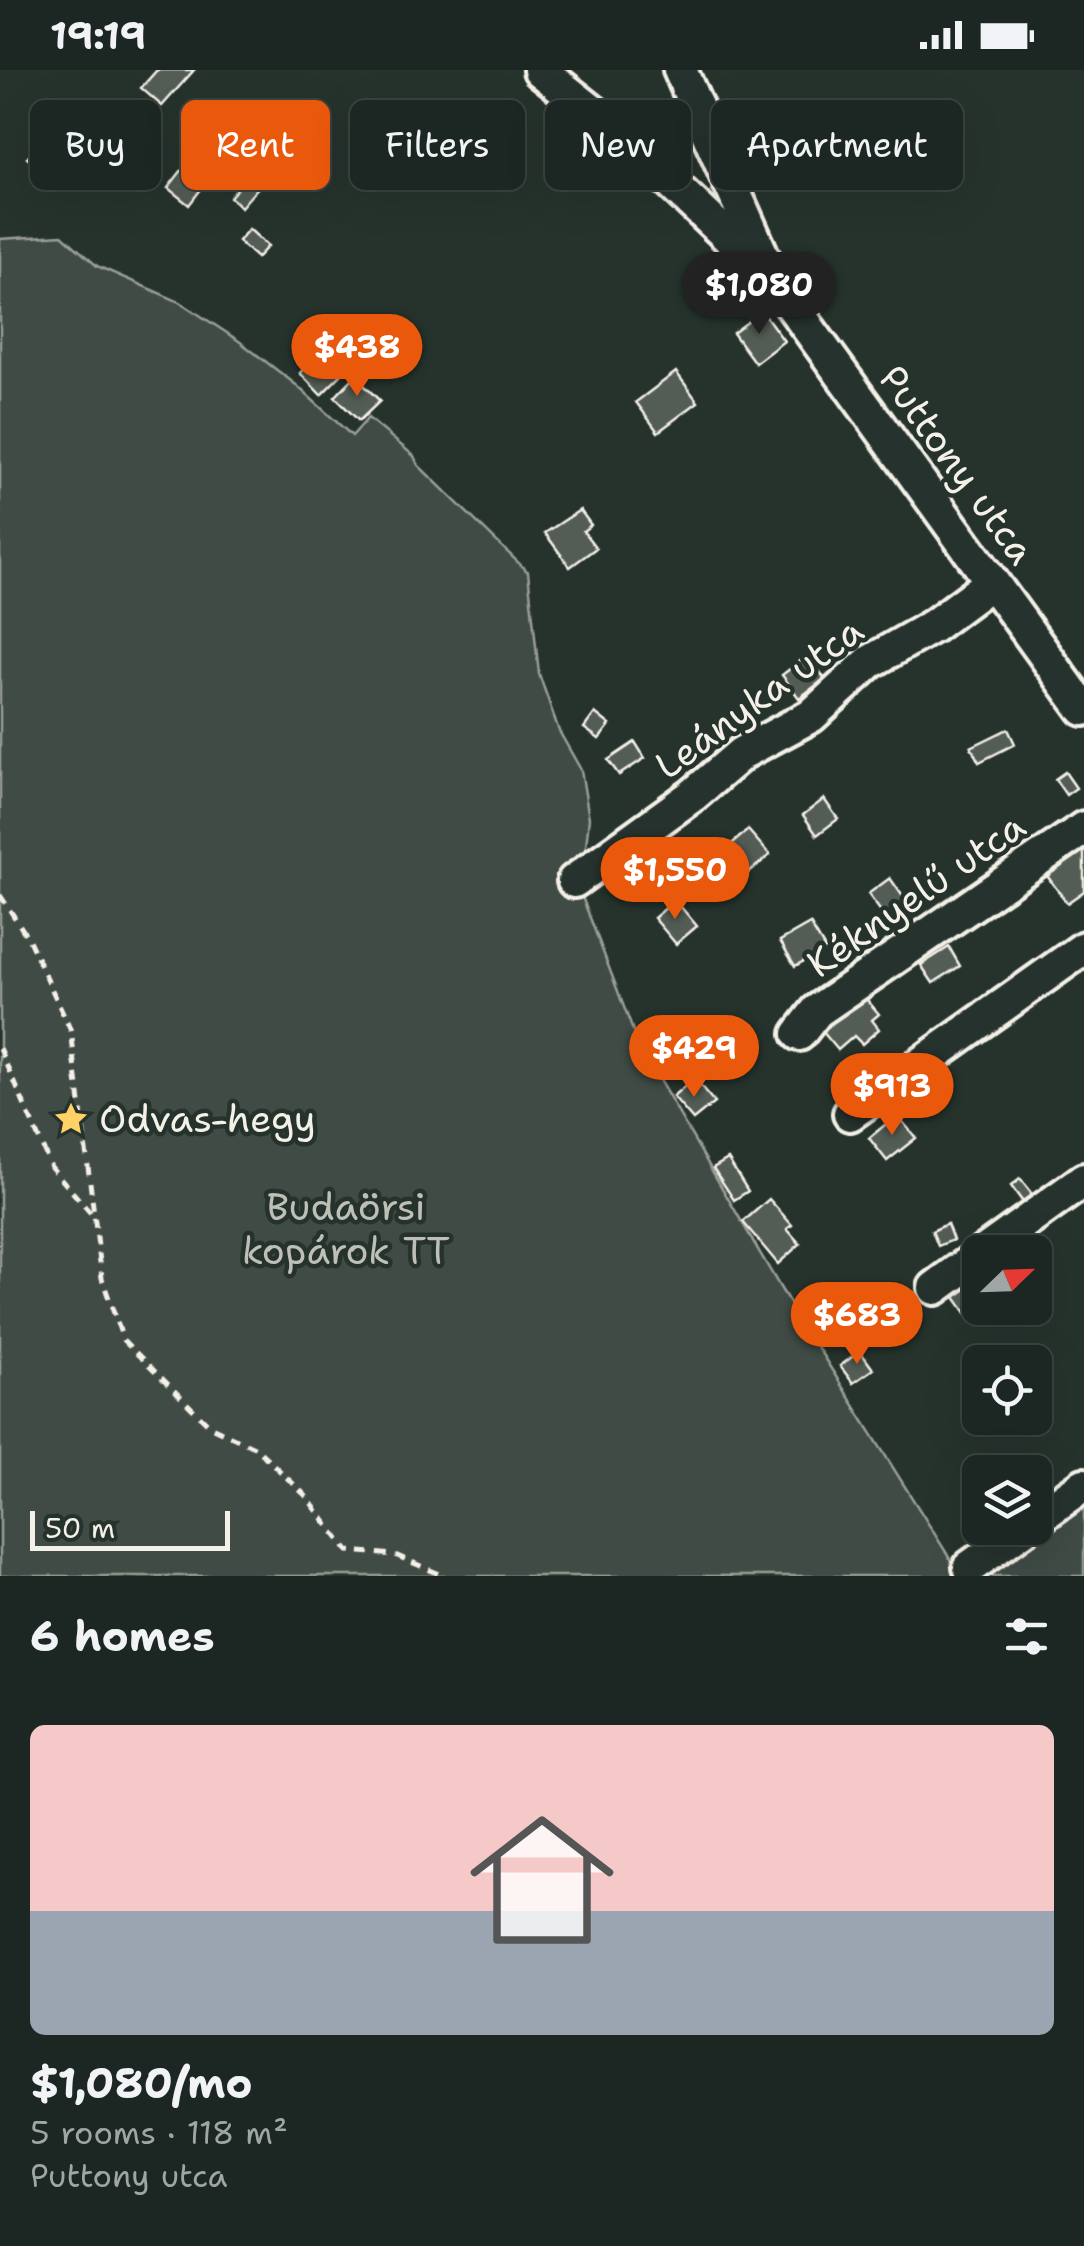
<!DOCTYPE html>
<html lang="en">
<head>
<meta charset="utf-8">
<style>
  body { margin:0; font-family:"Shantell Sans",sans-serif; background:#29322f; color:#f1f3f6; height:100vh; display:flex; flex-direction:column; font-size:38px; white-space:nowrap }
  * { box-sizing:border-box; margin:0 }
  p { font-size:32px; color:#a0a5a5 }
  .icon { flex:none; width:55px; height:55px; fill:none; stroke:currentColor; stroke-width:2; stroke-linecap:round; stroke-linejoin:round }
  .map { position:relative; height:1506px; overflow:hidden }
  .details { display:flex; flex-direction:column; background:#1c2622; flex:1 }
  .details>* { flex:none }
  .top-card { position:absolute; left:30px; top:30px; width:1025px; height:90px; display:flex; gap:20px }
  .needle { width:65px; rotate:67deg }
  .buttons { position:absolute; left:962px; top:1165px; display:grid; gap:20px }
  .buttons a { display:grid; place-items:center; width:90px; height:90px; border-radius:15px; background:#1c2622; box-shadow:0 10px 40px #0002,0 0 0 2px #3a4340; font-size:50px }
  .scale { position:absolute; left:30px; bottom:25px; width:200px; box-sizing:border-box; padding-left:10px; border:5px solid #f4f1e8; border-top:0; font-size:28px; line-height:35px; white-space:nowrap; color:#f4f1e8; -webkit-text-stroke:8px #26332d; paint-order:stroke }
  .price { position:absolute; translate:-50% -85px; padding:0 22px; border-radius:35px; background:#ea580c; color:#fff; font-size:32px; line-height:65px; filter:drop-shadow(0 2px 5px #0008) }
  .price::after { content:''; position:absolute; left:50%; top:60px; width:30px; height:22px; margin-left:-15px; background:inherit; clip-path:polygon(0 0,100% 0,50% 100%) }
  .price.active { background:#222; color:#fff }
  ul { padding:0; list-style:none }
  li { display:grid; align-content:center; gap:20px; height:530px; padding:0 30px }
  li+li { border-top:2px solid #3a4340 }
  li span { display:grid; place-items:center; height:310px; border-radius:15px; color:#555 }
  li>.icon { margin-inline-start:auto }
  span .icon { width:180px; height:180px; fill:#fffc; stroke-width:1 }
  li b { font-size:42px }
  h2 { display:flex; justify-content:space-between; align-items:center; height:120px; padding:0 30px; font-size:42px }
  .chip { padding:0 35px; border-radius:15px; background:#1c2622; box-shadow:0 10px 40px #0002,0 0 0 2px #3a4340; font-size:35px; line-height:90px }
  .chip.active { background:#ea580c; color:#fff }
  .status { display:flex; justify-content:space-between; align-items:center; height:70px; padding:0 50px; background:#1c2622; direction:ltr }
  .status svg { height:28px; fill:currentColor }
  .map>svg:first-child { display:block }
  .green { fill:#414b45; stroke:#9a9e96; stroke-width:2.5 }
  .building { fill:#525c55; stroke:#f4f1e8; stroke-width:2.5 }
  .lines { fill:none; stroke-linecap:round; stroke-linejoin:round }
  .minor-casing { stroke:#f4f1e8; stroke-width:40 }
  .path { stroke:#f4f1e8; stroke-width:5; stroke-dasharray:10 8; stroke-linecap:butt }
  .minor { stroke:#26332d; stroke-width:32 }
  .labels { text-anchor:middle; stroke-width:9; stroke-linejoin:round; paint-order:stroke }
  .street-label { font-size:38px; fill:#f4f1e8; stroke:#26332d }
  .poi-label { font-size:38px; fill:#f4f1e8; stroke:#26332d; text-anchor:start }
  .park-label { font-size:38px; fill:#bebfb7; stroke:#26332d }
</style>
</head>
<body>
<div class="status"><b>19:19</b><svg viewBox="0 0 49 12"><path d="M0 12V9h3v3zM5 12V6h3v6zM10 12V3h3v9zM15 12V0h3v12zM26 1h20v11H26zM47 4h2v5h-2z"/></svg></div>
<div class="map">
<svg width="1084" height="1506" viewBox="0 0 1084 1506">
  <rect width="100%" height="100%" fill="#26332d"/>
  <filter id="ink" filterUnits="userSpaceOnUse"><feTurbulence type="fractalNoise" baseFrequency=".01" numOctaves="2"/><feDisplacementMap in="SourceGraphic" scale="20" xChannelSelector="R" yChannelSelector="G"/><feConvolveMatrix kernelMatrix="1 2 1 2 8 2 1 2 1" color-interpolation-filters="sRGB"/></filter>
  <g filter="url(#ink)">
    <g class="green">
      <path d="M 62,165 L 97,196 L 180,232 L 239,271 L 295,314 L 352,366 L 368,348 L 414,386 L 418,395 L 528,502 L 539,604 L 559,661 L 581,700 L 589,748 L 581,824 L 638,974 L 781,1219 L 961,1506 L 0,1506 L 0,169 Z"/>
      <path d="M 1084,1426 L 1084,1506 L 976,1506 Z"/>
    </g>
    <g class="building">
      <path d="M 157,0 L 194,0 L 162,36 L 141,18 Z"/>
      <path d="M 298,43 L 315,58 L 289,86 L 272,71 Z"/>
      <path d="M 58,53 L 80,72 L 49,107 L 27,88 Z"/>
      <path d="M 209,65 L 230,81 L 189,135 L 168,118 Z"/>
      <path d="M 249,105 L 260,115 L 241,137 L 230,127 Z"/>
      <path d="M 249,159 L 268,176 L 257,188 L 238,171 Z"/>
      <path d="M 762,241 L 784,271 L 755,293 L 733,263 Z"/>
      <path d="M 338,265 L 359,287 L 321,325 L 300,303 Z"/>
      <path d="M 676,302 L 698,332 L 658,362 L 636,332 Z"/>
      <path d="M 355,306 L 380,331 L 359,351 L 335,327 Z"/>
      <path d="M 580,440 L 591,455 L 583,461 L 596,478 L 570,497 L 545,463 Z"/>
      <path d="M 808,585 L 825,609 L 799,628 L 782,605 Z"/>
      <path d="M 595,643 L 610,655 L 599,669 L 584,658 Z"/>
      <path d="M 1008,659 L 1015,674 L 979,692 L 971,677 Z"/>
      <path d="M 635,672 L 645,688 L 619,705 L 608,690 Z"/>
      <path d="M 1065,702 L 1076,718 L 1066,725 L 1055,709 Z"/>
      <path d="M 824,729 L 838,749 L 817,765 L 803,745 Z"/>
      <path d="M 748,760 L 770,785 L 748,803 L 727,778 Z"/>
      <path d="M 1084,774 L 1084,821 L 1067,833 L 1045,803 Z"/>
      <path d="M 890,808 L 906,831 L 885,847 L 868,824 Z"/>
      <path d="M 675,830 L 697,856 L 676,874 L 654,848 Z"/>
      <path d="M 810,854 L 825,879 L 795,896 L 780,871 Z"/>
      <path d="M 949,877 L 960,896 L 933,913 L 921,895 Z"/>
      <path d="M 863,925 L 879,944 L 872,950 L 879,959 L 862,974 L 854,966 L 838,980 L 822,961 Z"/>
      <path d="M 694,1009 L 714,1033 L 693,1050 L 673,1027 Z"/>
      <path d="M 897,1045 L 916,1068 L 887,1091 L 869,1068 Z"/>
      <path d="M 728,1089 L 748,1121 L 734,1130 L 713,1098 Z"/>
      <path d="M 1020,1109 L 1035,1128 L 1025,1135 L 1011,1116 Z"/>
      <path d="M 769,1129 L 792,1155 L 787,1159 L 800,1174 L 778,1194 L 743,1152 Z"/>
      <path d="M 947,1154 L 953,1170 L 938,1176 L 932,1161 Z"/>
      <path d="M 977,1212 L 983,1238 L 969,1247 L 955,1227 Z"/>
      <path d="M 813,1224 L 828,1242 L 812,1256 L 797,1238 Z"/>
      <path d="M 860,1281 L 873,1299 L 853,1313 L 840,1296 Z"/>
    </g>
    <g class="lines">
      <g class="minor-casing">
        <g id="minor">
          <path d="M 540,0 L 607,53 L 772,208 L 1084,639"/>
          <path d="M 680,0 L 765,192"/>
          <path d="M 574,811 L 693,725 L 742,683 L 811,646 L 870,592 L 933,556 L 992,512"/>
          <path d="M 799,964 L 817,941 L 1084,758"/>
          <path d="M 850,1044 L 1084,878"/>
          <path d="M 984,1182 L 1084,1110"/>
          <path d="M 935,1218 L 980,1185"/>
          <path d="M 1035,1450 L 1084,1415"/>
          <path d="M 970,1497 L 1025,1458"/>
        </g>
      </g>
      <g class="path">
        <path d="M 0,825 L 28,868 L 71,961 L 102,1208 L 123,1270 L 211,1357 L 256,1378 L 305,1425 L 348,1481 L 395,1485 L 444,1506"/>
        <path d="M 0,978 L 51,1097 L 94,1147"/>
      </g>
      <use href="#minor" class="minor"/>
    </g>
  </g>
  <defs>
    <g id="sight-bare" transform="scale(2.7)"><path d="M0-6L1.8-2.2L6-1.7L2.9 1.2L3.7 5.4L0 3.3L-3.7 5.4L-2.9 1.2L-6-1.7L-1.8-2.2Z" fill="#ffd166" stroke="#26332d" stroke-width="2.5" paint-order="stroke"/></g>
  </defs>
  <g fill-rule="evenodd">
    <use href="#sight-bare" x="71" y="1049"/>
  </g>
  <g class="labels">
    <g class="street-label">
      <text transform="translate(957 395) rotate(54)" y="13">Puttony utca</text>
      <text transform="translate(759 628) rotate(-36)" y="13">Leányka utca</text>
      <text transform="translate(916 825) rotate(-35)" y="13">Kéknyelű utca</text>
    </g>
    <g class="poi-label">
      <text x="99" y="1062">Odvas-hegy</text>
    </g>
    <g class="park-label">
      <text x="346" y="1150">Budaörsi<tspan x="346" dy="44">kopárok TT</tspan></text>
    </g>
  </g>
</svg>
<div class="buttons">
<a><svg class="needle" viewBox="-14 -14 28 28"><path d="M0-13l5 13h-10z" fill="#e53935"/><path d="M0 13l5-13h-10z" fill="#a0a5a5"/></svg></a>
<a><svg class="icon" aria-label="locate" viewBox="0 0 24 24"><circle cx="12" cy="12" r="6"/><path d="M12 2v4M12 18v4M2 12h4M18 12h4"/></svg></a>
<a><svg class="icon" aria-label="layers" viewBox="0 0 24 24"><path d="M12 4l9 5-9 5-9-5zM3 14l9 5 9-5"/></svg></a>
</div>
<div class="scale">50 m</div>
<b class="price active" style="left:759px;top:267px">$1,080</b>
<b class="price" style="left:357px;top:329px">$438</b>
<b class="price" style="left:675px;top:852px">$1,550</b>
<b class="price" style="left:694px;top:1030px">$429</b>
<b class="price" style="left:892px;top:1068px">$913</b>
<b class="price" style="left:857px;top:1297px">$683</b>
<div class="top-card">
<a class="chip">Buy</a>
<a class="chip active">Rent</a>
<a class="chip">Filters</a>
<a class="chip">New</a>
<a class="chip">Apartment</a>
</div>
</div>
<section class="details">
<h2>6 homes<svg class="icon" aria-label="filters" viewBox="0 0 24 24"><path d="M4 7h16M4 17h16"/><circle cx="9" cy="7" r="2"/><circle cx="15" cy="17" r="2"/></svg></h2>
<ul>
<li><span style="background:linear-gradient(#f6c9c9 60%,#9aa5b1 0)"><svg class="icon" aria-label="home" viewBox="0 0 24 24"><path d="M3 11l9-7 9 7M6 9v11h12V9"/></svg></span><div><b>$1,080/mo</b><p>5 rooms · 118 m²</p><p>Puttony utca</p></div></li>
</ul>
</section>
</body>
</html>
